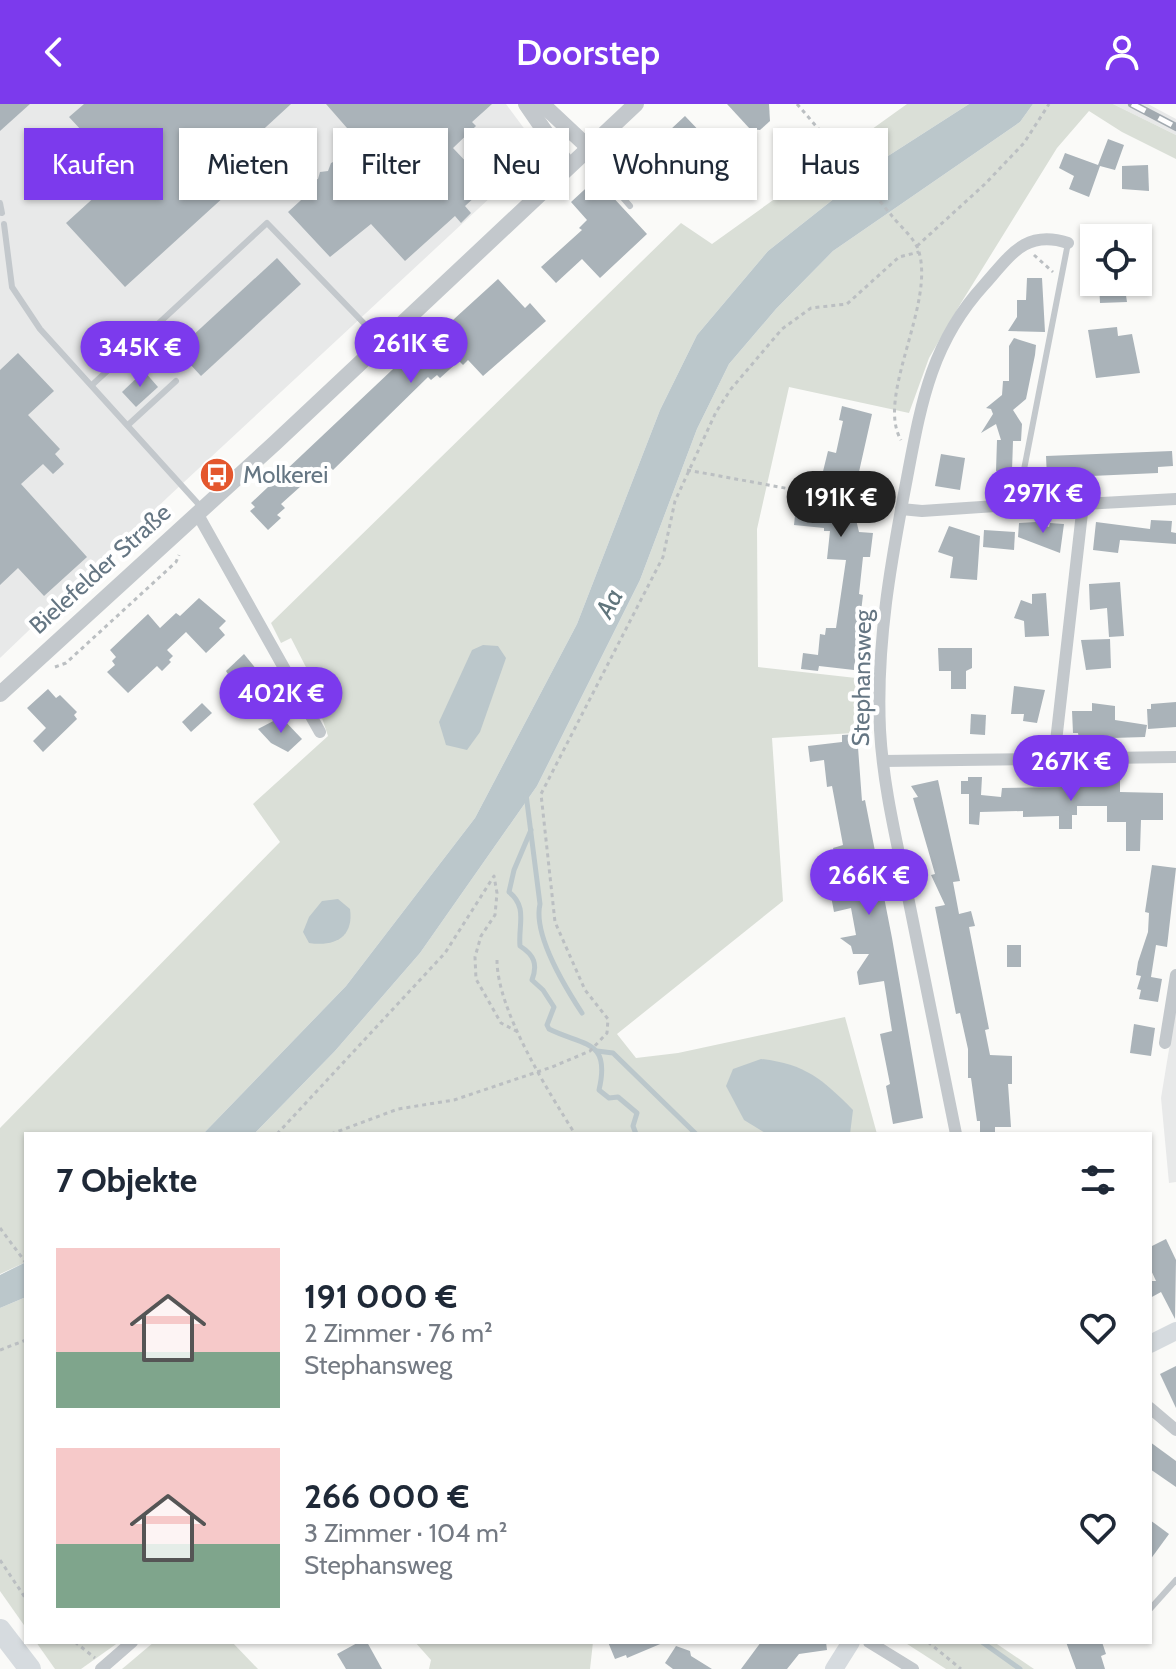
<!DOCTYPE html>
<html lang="de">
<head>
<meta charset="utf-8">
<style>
  body { margin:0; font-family:Cabin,sans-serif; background:#f2f2f3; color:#1f2937; height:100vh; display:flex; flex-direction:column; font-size:30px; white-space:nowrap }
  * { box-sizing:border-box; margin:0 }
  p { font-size:26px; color:#747a83 }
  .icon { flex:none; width:44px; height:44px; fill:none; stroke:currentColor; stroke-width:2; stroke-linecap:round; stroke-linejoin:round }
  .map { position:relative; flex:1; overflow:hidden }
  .panel { position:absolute; left:24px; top:1028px; width:1128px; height:512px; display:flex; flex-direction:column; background:#fff; border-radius:0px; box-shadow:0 2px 6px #0004 }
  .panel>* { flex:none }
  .top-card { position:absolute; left:24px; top:24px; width:1128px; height:72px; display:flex; gap:16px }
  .controls { position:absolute; left:1080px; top:120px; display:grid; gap:16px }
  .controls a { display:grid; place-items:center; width:72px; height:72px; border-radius:0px; background:#fff; box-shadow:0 2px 6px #0004; font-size:40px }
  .price { position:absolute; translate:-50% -68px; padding:0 18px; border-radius:28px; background:#7c3aed; color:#fff; font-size:26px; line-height:52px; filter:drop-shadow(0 2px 4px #0008) }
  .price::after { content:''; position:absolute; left:50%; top:48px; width:24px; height:18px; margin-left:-12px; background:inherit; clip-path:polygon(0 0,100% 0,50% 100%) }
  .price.current { background:#222; color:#fff }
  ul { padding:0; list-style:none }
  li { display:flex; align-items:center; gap:24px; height:200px; padding:0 32px }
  li span { display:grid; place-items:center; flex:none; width:224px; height:160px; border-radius:0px; color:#555 }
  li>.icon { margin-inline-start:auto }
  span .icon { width:96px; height:96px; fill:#fffc; stroke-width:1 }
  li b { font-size:34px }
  h2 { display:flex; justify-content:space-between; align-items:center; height:96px; padding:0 32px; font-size:34px }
  .chip { padding:0 28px; border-radius:0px; background:#fff; box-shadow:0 2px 6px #0004; font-size:28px; line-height:72px }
  .chip.current { background:#7c3aed; color:#fff }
  header { display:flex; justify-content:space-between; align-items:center; height:104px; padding:0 32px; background:#7c3aed; color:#fff; font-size:36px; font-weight:600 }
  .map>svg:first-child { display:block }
  .built { fill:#e8e9e9 }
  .green { fill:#dadfd7 }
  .water { fill:#bbc7cb }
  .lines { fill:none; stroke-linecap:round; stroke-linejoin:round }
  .stream { stroke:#bbc7cb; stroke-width:5 }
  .building { fill:#aab3b9 }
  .path { stroke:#bbbfc2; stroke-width:3; stroke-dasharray:4 4; stroke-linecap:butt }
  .service { stroke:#c3c8cc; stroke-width:6 }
  .minor { stroke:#c3c8cc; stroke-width:12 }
  .tertiary { stroke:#c3c8cc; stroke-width:16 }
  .secondary { stroke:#d6dbdf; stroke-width:18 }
  .trunk { stroke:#d6dbdf; stroke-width:22 }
  .rail-casing { stroke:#a2aab0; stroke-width:8 }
  .rail { stroke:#fff; stroke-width:5; stroke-dasharray:15; stroke-linecap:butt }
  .labels { text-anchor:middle; stroke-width:8; stroke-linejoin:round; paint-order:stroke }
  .poi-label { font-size:24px; fill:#657683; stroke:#fff; text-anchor:start }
  .street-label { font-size:24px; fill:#657683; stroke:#fff }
  .water-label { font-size:26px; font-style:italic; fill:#60757c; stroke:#fff }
</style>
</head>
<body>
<header><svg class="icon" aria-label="back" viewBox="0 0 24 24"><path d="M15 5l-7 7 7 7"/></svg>Doorstep<svg class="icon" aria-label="person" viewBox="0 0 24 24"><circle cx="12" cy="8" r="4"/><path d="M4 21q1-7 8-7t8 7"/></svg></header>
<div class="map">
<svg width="1176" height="1565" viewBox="0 0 1176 1565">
  <rect width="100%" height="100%" fill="#fafaf8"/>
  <g class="built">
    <path d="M 0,0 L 506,0 L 529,31 L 533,45 L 531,53 L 519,67 L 169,392 L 0,554 Z"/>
    <path d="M 1113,0 L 1148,0 L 1176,15 L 1176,31 Z"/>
    <path d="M 1176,903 L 1176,1078 L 1169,1079 L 1161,994 Z"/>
  </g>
  <g class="green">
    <path d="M 907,0 L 969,0 L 888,52 L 768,147 L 697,231 L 660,306 L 577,520 L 475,714 L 346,882 L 203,1030 L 26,1030 L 26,1158 L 0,1170 L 0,1024 L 280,738 L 253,700 L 328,632 L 321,611 L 334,597 L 329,589 L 315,594 L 307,590 L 301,577 L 310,571 L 291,534 L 281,539 L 271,519 L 681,119 L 712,140 Z"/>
    <path d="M 1033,0 L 1113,0 L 1176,31 L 1176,55 L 1122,28 L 1089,7 L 1057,44 L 961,199 L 929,254 L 909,309 L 789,283 L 757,425 L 758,563 L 865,575 L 870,628 L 772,634 L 783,797 L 617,930 L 636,954 L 678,949 L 845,913 L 877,1030 L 254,1030 L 335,947 L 420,849 L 537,682 L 640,476 L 697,325 L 729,260 L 776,205 L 833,147 L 1020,18 Z"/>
    <path d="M 26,1193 L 26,1524 L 0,1487 L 0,1204 Z"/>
    <path d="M 36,1538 L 119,1538 L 81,1565 L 55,1565 Z"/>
    <path d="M 154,1538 L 232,1538 L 258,1565 L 122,1565 Z"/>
    <path d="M 415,1538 L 593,1538 L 590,1565 L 429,1565 L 431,1556 Z"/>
    <path d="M 904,1538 L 994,1538 L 1034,1565 L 946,1565 Z"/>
  </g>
  <g class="water">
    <path d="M 969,0 L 1033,0 L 1020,18 L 833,147 L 776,205 L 729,260 L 697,325 L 640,476 L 537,682 L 420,849 L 335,947 L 254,1030 L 203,1030 L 346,882 L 475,714 L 577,520 L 660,306 L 697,231 L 768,147 L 888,52 Z"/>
    <path d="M 483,541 L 498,542 L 506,554 L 480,628 L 467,646 L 446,641 L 439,618 L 472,546 Z"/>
    <path d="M 338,795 L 350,805 C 354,833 335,843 309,839 L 303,828 L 309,813 L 322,797 Z"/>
    <path d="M 761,955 C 805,960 822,975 853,1006 L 850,1030 L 767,1030 L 744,1016 L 726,982 L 733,965 Z"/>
    <path d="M 26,1158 L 26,1193 L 0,1204 L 0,1171 Z"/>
  </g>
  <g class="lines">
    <g class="stream">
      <path d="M 526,690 L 540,800 C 533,830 565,883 582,909"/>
      <path d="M 531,726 L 514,766 L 509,788 C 528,803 518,821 520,842 C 534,851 538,860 532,876 L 543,886 L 554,903 L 547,921 L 549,925 C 583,942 611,935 599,986 L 609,994 L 618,993 L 637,1009 L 633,1022 L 636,1030"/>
      <path d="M 597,947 L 613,949 L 696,1030"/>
      <path d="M 982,1538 L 1020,1565"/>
    </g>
  </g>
  <g class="building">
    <path d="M 0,0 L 30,0 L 0,27 Z"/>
    <path d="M 84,0 L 291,0 L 253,35 L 264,52 L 274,57 L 256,68 L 246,41 L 223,62 L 218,62 L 237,81 L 125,183 L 66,119 L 121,69 L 69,13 Z"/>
    <path d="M 326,0 L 492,0 L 472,18 L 476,22 L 453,44 L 488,81 L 465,102 L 471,109 L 461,119 L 455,112 L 405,157 L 371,120 L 330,153 L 288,108 L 312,86 L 309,77 L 318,75 L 320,68 L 328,67 L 331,59 L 344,53 L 352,43 L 354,32 Z"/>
    <path d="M 727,0 L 769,0 L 770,17 L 760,26 L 750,25 Z"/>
    <path d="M 685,12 L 726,55 L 687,92 L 659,62 L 639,81 L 626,67 Z"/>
    <path d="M 1108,35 L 1124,41 L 1115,66 L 1100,62 L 1089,93 L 1069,85 L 1074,72 L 1059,64 L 1065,49 L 1098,61 Z"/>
    <path d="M 1148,61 L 1149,87 L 1122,85 L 1122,62 Z"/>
    <path d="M 596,75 L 647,130 L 600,174 L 582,155 L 556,179 L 541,163 L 582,126 L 579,124 L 587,116 L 571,98 Z"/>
    <path d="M 277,154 L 301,180 L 201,272 L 177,246 Z"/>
    <path d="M 1027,174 L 1042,174 L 1045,228 L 1008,227 L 1017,213 L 1017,196 L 1026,196 Z"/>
    <path d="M 498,175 L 525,204 L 530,199 L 546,217 L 483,272 L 468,256 L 463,261 L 459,257 L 440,274 L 437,271 L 431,276 L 428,273 L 333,366 L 330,363 L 324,368 L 320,365 L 281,400 L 285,404 L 277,411 L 281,414 L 268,426 L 250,407 L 255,403 L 251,399 L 428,232 L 431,236 Z"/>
    <path d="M 1099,178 L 1124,178 L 1127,198 L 1100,199 Z"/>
    <path d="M 1117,223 L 1118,232 L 1132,230 L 1140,269 L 1096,274 L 1088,226 Z"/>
    <path d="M 1014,234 L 1036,241 L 1035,251 L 1026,295 L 1013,306 L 1022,320 L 1021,337 L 1013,337 L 1012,367 L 996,367 L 997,336 L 1001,336 L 996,320 L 981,329 L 993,310 L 991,305 L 986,304 L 1002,291 L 1003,277 L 1009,277 L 1009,242 Z"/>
    <path d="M 18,249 L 54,287 L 28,311 L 60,345 L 55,350 L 64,360 L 53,370 L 43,360 L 21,380 L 87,453 L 44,492 L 18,464 L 0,481 L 0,266 Z"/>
    <path d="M 144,267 L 158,283 L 136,303 L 122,288 Z"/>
    <path d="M 842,302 L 872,310 L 852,399 L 859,428 L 873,429 L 870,453 L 863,453 L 859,490 L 863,491 L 854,566 L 819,562 L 818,567 L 801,565 L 803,549 L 818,551 L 820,530 L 825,531 L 826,524 L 836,524 L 846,456 L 827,455 L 830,427 L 824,427 L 824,424 L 794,421 L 796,402 L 814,404 L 828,347 L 836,349 L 843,317 L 839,316 Z"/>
    <path d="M 1172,347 L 1173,362 L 1158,363 L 1158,369 L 1047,374 L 1046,352 Z"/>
    <path d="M 941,350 L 965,354 L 960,386 L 935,382 Z"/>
    <path d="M 1151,416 L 1172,417 L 1171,428 L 1176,429 L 1176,440 L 1120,436 L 1118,449 L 1093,446 L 1096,418 L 1150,425 Z"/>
    <path d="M 1036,418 L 1049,423 L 1050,419 L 1064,420 L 1060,449 L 1018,433 L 1019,419 Z"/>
    <path d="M 949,422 L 980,432 L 977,476 L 950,474 L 953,453 L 938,448 Z"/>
    <path d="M 984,426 L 1015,428 L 1014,446 L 983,443 Z"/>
    <path d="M 1120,478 L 1124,532 L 1109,533 L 1107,504 L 1090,506 L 1089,480 Z"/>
    <path d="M 1046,489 L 1049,532 L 1025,533 L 1024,517 L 1014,514 L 1021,496 L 1032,500 L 1032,490 Z"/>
    <path d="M 199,494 L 226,517 L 219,524 L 225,531 L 206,549 L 186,528 L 167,546 L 173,552 L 169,556 L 171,558 L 162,567 L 157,562 L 128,589 L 107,568 L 115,561 L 112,557 L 116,553 L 110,546 L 148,510 L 160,524 L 176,509 L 180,512 Z"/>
    <path d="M 1110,535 L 1111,564 L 1086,566 L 1081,536 Z"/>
    <path d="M 938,544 L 972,544 L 972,564 L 966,567 L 966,585 L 951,585 L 951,567 L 939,567 Z"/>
    <path d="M 244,550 L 276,589 L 253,612 L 226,567 Z"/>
    <path d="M 1014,582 L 1045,586 L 1037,619 L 1023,617 L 1024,610 L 1011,610 Z"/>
    <path d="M 48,585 L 56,594 L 60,591 L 77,608 L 74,611 L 77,615 L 43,648 L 33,637 L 46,624 L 27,604 Z"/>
    <path d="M 1176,598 L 1176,623 L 1148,625 L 1147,605 L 1151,605 L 1151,600 Z"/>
    <path d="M 202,599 L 212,609 L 191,628 L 182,618 Z"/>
    <path d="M 1092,599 L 1115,602 L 1115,616 L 1147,621 L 1145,633 L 1079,635 L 1078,629 L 1073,629 L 1072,607 L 1092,607 Z"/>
    <path d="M 971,610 L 986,611 L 985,631 L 970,630 Z"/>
    <path d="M 281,613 L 302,635 L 288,648 L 271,639 L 258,625 Z"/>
    <path d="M 857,630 L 862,697 L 865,696 L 892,834 L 923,1014 L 893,1020 L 886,982 L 890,980 L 880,930 L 892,927 L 884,877 L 859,881 L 857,868 L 869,850 L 853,850 L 851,842 L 840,834 L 856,831 L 851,804 L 834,808 L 831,792 L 843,789 L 833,744 L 843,741 L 832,682 L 827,683 L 824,656 L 810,658 L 808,642 L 842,638 L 842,631 Z"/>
    <path d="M 968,673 L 982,673 L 981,691 L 1001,693 L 1002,684 L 1066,683 L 1066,673 L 1120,673 L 1120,688 L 1163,689 L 1163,716 L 1141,716 L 1140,747 L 1126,747 L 1126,718 L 1107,718 L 1107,702 L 1077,702 L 1077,711 L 1072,711 L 1072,725 L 1059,725 L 1059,712 L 1023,713 L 1023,707 L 980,708 L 979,721 L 969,720 L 969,690 L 961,690 L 961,677 L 968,677 Z"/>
    <path d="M 938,676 L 960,777 L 953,778 L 959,810 L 971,807 L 975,822 L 969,823 L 989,925 L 985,926 L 990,951 L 1012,952 L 1012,980 L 1008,980 L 1011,1023 L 995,1023 L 995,1030 L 980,1030 L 980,1017 L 977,1017 L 971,974 L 968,974 L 968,945 L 960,909 L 956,910 L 935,803 L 945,801 L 931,771 L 935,770 L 913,694 L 918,693 L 911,682 Z"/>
    <path d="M 1152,761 L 1176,764 L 1167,843 L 1156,841 L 1151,873 L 1162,875 L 1158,898 L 1139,895 L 1141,886 L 1137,885 L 1141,872 L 1136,871 L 1138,858 L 1148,828 L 1149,809 L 1145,808 Z"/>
    <rect x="1007" y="841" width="14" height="22"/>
    <path d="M 1134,920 L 1155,924 L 1151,952 L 1130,949 Z"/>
    <path d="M 1166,1135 L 1176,1156 L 1175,1215 L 1161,1188 L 1150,1194 L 1150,1177 L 1156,1177 L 1150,1164 L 1150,1143 Z"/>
    <path d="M 1176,1262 L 1176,1304 L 1160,1270 Z"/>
    <path d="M 1150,1338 L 1176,1357 L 1176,1383 L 1150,1365 Z"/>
    <path d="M 1150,1416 L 1169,1430 L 1150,1456 Z"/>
    <path d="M 359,1538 L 367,1538 L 382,1565 L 346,1565 L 337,1550 Z"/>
    <path d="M 608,1538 L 665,1538 L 627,1554 L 626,1551 L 615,1555 Z"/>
    <path d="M 761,1538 L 826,1538 L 827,1546 L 799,1550 L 787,1565 L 741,1565 Z"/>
    <path d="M 1066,1538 L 1102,1538 L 1106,1550 L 1101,1552 L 1105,1565 L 1076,1565 Z"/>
    <path d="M 676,1542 L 690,1547 L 691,1552 L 712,1565 L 673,1565 L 665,1559 Z"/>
  </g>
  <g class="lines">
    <g class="path">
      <path d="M 797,0 C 829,37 861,74 892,112 C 899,121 914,134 918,145 C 937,198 875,292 901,336"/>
      <path d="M 917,142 L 985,80 L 1024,39 L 1049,0"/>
      <path d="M 1034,151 L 1053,168"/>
      <path d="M 687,366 L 888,403"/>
      <path d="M 55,563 L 66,559 L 176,458 L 179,451"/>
      <path d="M 497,856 C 497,906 548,987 575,1030"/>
      <path d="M 277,1030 L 445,849 L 494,772 L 497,789 L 495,811 L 481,832 L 475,853 L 476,875 L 501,919 L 520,929"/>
      <path d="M 331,1030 L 398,1005 L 454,996 L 552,963 L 590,947 L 607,929 L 608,915 L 585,886 L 555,818 L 541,690 L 663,453 L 675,397 L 716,308 L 731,285 L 782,225 L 811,204 L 847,200 L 899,153 L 919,148"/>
      <path d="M 0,1124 L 26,1159"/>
      <path d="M 0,1246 L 26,1236"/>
      <path d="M 0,1456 L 26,1495"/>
      <path d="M 75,1538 L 95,1554"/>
      <path d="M 928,1538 L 961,1565"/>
    </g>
    <g class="service">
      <path d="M 585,50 L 630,102"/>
      <path d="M 0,99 L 2,109"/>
      <path d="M 4,120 L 12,183 L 40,225 L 202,404"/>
      <path d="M 92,281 L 267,119 L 382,238"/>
      <path d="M 128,321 L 176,277"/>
      <path d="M 1020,401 L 1020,386 L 1068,139"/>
      <path d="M 1150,1505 L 1176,1476"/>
    </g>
    <g class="minor">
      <path d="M 901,405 L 922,407 L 1071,397 L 1083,400 L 1176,395"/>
      <path d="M 197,409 L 320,628"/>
      <path d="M 1054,655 L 1083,400"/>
      <path d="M 883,657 L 1176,653"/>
      <path d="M 1165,939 L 1176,871"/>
      <path d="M 956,1030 C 940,951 924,872 908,793 C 897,738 883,682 880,626 C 876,540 891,457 907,374 C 921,300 931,239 984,181 C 1010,152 1025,125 1068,139"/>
      <path d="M 1150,1304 L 1176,1326"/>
      <path d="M 869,1538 L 913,1565"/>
      <path d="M 101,1565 L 132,1538"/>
    </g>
    <g class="tertiary">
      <path d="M 526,0 L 568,61"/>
      <path d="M 542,0 L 588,43"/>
      <path d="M 0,590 L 275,339 L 636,0"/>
    </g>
    <g class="secondary">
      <path d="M 1150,1240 L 1176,1227"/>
      <path d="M 834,1565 L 851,1538"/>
    </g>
    <path class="trunk" d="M 0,1526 L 30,1565"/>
    <g class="rail-casing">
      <path id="rail" d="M 1132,0 L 1176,23"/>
    </g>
    <use href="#rail" class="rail"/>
  </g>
  <defs>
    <g id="bus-disc" transform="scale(1.8)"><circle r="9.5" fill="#e4572e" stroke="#fff"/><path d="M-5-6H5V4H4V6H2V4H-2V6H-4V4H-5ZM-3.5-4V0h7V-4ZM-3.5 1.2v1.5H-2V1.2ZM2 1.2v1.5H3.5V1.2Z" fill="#fff"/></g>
  </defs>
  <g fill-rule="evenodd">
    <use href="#bus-disc" x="217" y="371"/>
  </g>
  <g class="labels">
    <g class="poi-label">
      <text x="243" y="379">Molkerei</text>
    </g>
    <g class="street-label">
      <text transform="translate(100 465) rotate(-42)" y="8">Bielefelder Straße</text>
      <text transform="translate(862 574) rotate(-89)" y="8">Stephansweg</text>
    </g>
    <g class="water-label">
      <text transform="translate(609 499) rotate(-62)" y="9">Aa</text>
    </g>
  </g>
</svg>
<div class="controls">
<a><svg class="icon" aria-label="locate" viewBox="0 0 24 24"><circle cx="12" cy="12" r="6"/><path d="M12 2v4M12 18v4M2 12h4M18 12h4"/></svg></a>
</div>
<b class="price" style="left:411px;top:281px">261K €</b>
<b class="price" style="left:140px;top:285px">345K €</b>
<b class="price" style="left:1043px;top:431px">297K €</b>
<b class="price current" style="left:841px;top:435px">191K €</b>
<b class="price" style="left:281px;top:631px">402K €</b>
<b class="price" style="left:1071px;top:699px">267K €</b>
<b class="price" style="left:869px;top:813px">266K €</b>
<div class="top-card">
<a class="chip current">Kaufen</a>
<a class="chip">Mieten</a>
<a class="chip">Filter</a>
<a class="chip">Neu</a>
<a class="chip">Wohnung</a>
<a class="chip">Haus</a>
</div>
<section class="panel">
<h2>7 Objekte<svg class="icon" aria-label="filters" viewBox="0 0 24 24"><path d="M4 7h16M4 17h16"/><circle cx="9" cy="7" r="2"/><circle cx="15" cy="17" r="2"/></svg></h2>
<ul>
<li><span style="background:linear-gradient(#f6c9c9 65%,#7fa58c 0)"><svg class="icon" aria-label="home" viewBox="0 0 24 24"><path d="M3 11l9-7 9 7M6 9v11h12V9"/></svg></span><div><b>191 000 €</b><p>2 Zimmer · 76 m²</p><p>Stephansweg</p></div><svg class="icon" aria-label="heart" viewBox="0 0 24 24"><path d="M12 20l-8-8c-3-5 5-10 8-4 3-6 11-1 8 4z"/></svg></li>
<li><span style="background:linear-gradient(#f6c9c9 60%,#7fa58c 0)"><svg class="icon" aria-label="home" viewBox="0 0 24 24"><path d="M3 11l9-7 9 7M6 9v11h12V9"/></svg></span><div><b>266 000 €</b><p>3 Zimmer · 104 m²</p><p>Stephansweg</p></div><svg class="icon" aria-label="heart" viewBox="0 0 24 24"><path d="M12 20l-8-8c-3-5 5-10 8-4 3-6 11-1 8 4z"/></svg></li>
</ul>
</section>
</div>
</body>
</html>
